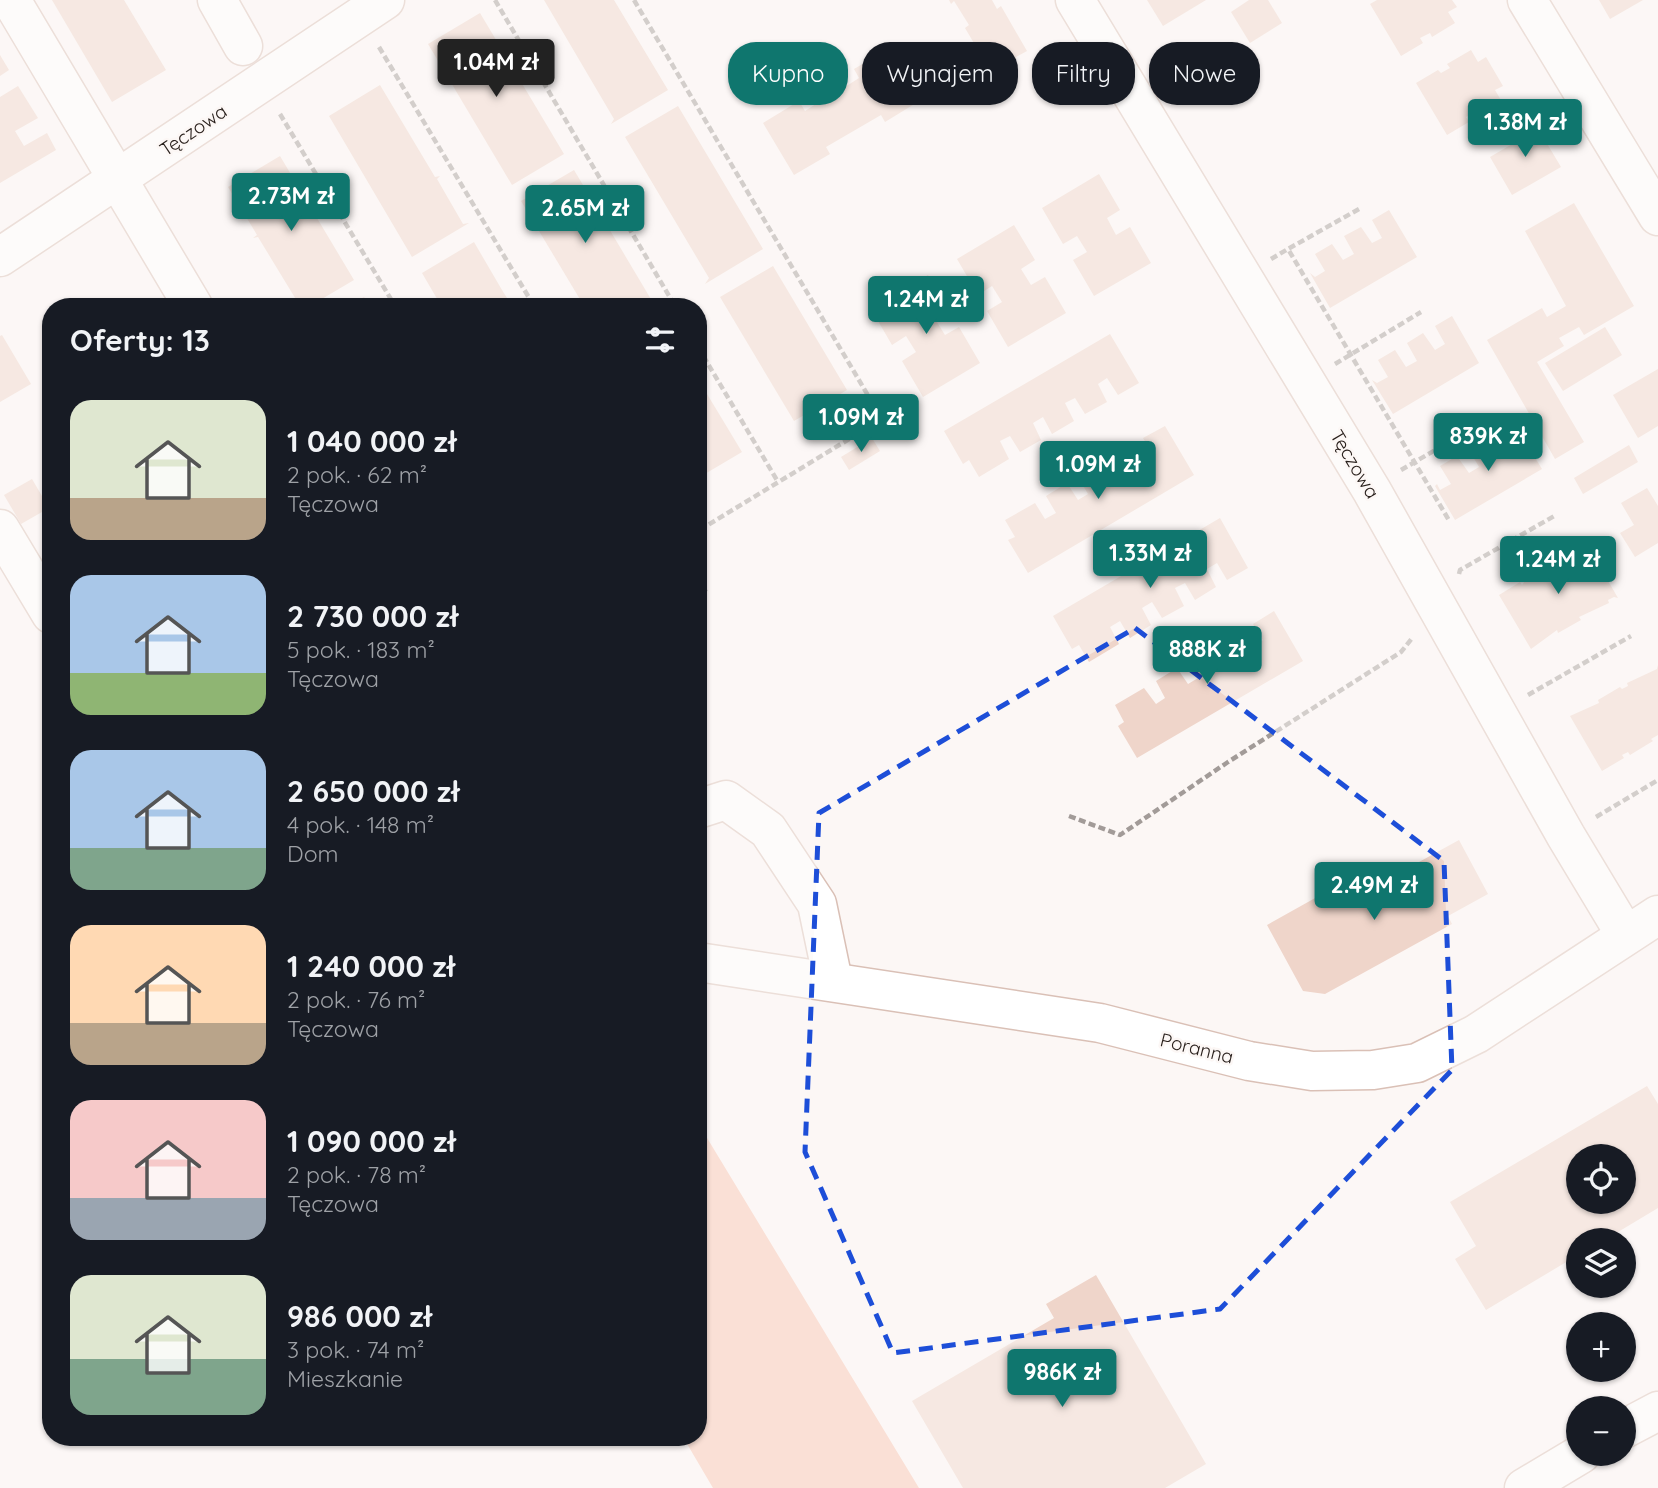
<!DOCTYPE html>
<html lang="pl">
<head>
<meta charset="utf-8">
<style>
  body { margin:0; font-family:Quicksand,sans-serif; background:#242831; color:#f1f3f6; height:100vh; display:flex; flex-direction:column; font-size:26px; white-space:nowrap }
  * { box-sizing:border-box; margin:0 }
  p { font-size:23px; color:#9ea1a6 }
  .icon { flex:none; width:38px; height:38px; fill:none; stroke:currentColor; stroke-width:2; stroke-linecap:round; stroke-linejoin:round }
  .map { position:relative; flex:1; overflow:hidden }
  .drawer { position:absolute; left:42px; top:298px; width:665px; height:1148px; display:flex; flex-direction:column; background:#171b24; border-radius:28px; box-shadow:0 2px 5px #0004 }
  .drawer>* { flex:none }
  .banner { position:absolute; left:728px; top:42px; width:665px; height:63px; display:flex; gap:14px }
  .fabs { position:absolute; left:1566px; top:1144px; display:grid; gap:14px }
  .fabs a { display:grid; place-items:center; width:70px; height:70px; border-radius:50%; background:#171b24; box-shadow:0 2px 5px #0004; font-size:35px }
  .price { position:absolute; translate:-50% -60px; padding:0 16px; border-radius:7px; background:#0f766e; color:#fff; font-size:23px; line-height:46px; filter:drop-shadow(0 2px 4px #0008) }
  .price::after { content:''; position:absolute; left:50%; top:42px; width:21px; height:16px; margin-left:-10px; background:inherit; clip-path:polygon(0 0,100% 0,50% 100%) }
  .price.current { background:#222; color:#fff }
  ul { padding:0; list-style:none }
  li { display:flex; align-items:center; gap:21px; height:175px; padding:0 28px }
  li span { display:grid; place-items:center; flex:none; width:196px; height:140px; border-radius:21px; color:#555 }
  li>.icon { margin-inline-start:auto }
  span .icon { width:84px; height:84px; fill:#fffc; stroke-width:1 }
  li b { font-size:30px }
  h2 { display:flex; justify-content:space-between; align-items:center; height:84px; padding:0 28px; font-size:30px }
  .tag { padding:0 24px; border-radius:28px; background:#171b24; box-shadow:0 2px 5px #0004; font-size:24px; line-height:63px }
  .tag.current { background:#0f766e; color:#fff }
  .map>svg:first-child { display:block }
  .green { fill:#f9c3af }
  .building { fill:#efd5ca; fill-rule:evenodd }
  .lines { fill:none; stroke-linecap:round; stroke-linejoin:round }
  .minor-casing { stroke:#dac0b6; stroke-width:41 }
  .path { stroke:#a29b98; stroke-width:4.5; stroke-dasharray:7 3.5; stroke-linecap:butt }
  .minor { stroke:#fff; stroke-width:38 }
  .marked { fill:none; stroke:#1d4ed8; stroke-width:5; stroke-dasharray:14 9; stroke-linejoin:round }
  .labels { text-anchor:middle; stroke-width:5; stroke-linejoin:round; paint-order:stroke }
  .street-label { font-size:19px; fill:#29201c; stroke:#fcf7f5 }
</style>
</head>
<body>
<div class="map">
<svg width="1658" height="1488" viewBox="0 0 1658 1488">
  <rect width="100%" height="100%" fill="#fcf7f5"/>
  <path class="green" d="M 698,1123 L 919,1488 L 713,1488 L 683,1437 L 698,1437 Z"/>
  <g class="building">
    <path d="M 52,0 L 124,0 L 166,70 L 112,102 Z"/>
    <path d="M 544,0 L 614,0 L 668,90 L 611,124 L 614,119 Z"/>
    <path d="M 949,0 L 992,0 L 997,9 L 1001,6 L 1027,51 L 1016,57 L 1015,63 L 1008,68 L 1002,66 L 991,72 L 965,28 L 969,25 L 954,1 L 951,4 Z"/>
    <path d="M 1147,0 L 1206,0 L 1163,26 Z"/>
    <path d="M 1249,0 L 1268,0 L 1282,23 L 1250,43 L 1231,12 Z"/>
    <path d="M 1377,0 L 1452,0 L 1457,7 L 1448,12 L 1455,23 L 1432,37 L 1430,33 L 1420,38 L 1423,43 L 1401,56 L 1370,4 Z"/>
    <path d="M 1599,0 L 1643,0 L 1610,19 Z"/>
    <path d="M 480,13 L 564,154 L 512,185 L 428,44 Z"/>
    <path d="M 890,48 L 921,100 L 885,122 L 881,115 L 826,147 L 830,154 L 794,175 L 763,123 L 799,101 L 805,111 L 819,102 L 813,93 L 840,78 L 845,87 L 859,78 L 854,69 Z"/>
    <path d="M 1471,50 L 1478,62 L 1486,57 L 1503,86 L 1495,90 L 1502,102 L 1478,116 L 1476,112 L 1466,117 L 1469,122 L 1447,135 L 1416,83 L 1438,70 L 1441,73 L 1450,68 L 1447,64 Z"/>
    <path d="M 0,55 L 9,70 L 0,76 Z"/>
    <path d="M 380,85 L 435,177 L 440,176 L 437,179 L 463,224 L 469,223 L 412,257 L 329,116 Z"/>
    <path d="M 18,86 L 38,118 L 15,131 L 24,146 L 47,133 L 56,150 L 0,183 L 0,97 Z"/>
    <path d="M 678,106 L 763,249 L 705,284 L 709,278 L 625,137 Z"/>
    <path d="M 1533,120 L 1561,167 L 1512,195 L 1490,157 L 1519,140 L 1514,131 Z"/>
    <path d="M 280,156 L 354,280 L 310,306 L 300,306 L 258,237 L 253,238 L 257,235 L 228,187 Z"/>
    <path d="M 574,170 L 589,195 L 655,306 L 584,306 L 521,201 Z"/>
    <path d="M 1099,174 L 1120,210 L 1107,218 L 1116,235 L 1130,227 L 1151,263 L 1094,296 L 1073,260 L 1087,252 L 1077,236 L 1063,244 L 1042,208 Z"/>
    <path d="M 1574,203 L 1634,306 L 1584,335 L 1579,327 L 1559,338 L 1564,346 L 1537,362 L 1584,442 L 1555,459 L 1487,340 L 1542,308 L 1547,317 L 1566,306 L 1525,231 Z"/>
    <path d="M 1389,210 L 1417,257 L 1330,308 L 1310,273 L 1315,277 L 1325,271 L 1315,254 L 1332,244 L 1343,260 L 1354,254 L 1344,236 L 1361,227 L 1372,243 L 1382,238 L 1372,220 Z"/>
    <path d="M 1014,225 L 1035,260 L 1021,269 L 1031,285 L 1045,277 L 1066,313 L 1008,347 L 987,311 L 1002,302 L 992,286 L 978,295 L 957,259 Z"/>
    <path d="M 474,242 L 502,290 L 512,306 L 442,306 L 436,297 L 422,273 Z"/>
    <path d="M 773,266 L 847,390 L 794,421 L 720,297 Z"/>
    <path d="M 928,275 L 949,311 L 935,319 L 945,335 L 959,327 L 980,363 L 923,397 L 902,361 L 916,352 L 906,336 L 892,345 L 871,309 Z"/>
    <path d="M 364,297 L 370,306 L 349,306 Z"/>
    <path d="M 1452,316 L 1479,363 L 1393,414 L 1372,380 L 1377,383 L 1388,377 L 1378,360 L 1395,350 L 1406,367 L 1417,361 L 1407,343 L 1423,333 L 1435,350 L 1445,344 L 1435,326 Z"/>
    <path d="M 1605,327 L 1622,355 L 1563,391 L 1545,363 Z"/>
    <path d="M 1110,334 L 1139,383 L 1118,395 L 1107,378 L 1098,384 L 1107,402 L 1085,414 L 1075,398 L 1065,403 L 1074,421 L 1052,434 L 1043,417 L 1033,423 L 1041,440 L 1020,452 L 1010,436 L 1000,441 L 1009,459 L 979,477 L 969,460 L 963,464 L 944,431 Z"/>
    <path d="M 2,335 L 31,384 L 0,402 L 0,336 Z"/>
    <path d="M 1658,369 L 1658,426 L 1638,438 L 1613,395 Z"/>
    <path d="M 698,379 L 742,452 L 698,478 Z"/>
    <path d="M 1514,423 L 1542,469 L 1455,520 L 1435,486 L 1437,484 L 1440,490 L 1451,484 L 1440,466 L 1457,456 L 1469,473 L 1479,467 L 1469,450 L 1486,439 L 1497,456 L 1508,450 L 1497,433 Z"/>
    <path d="M 1165,426 L 1194,475 L 1028,573 L 1008,540 L 1015,537 L 1005,520 L 1035,503 L 1045,519 L 1056,513 L 1046,496 L 1067,483 L 1078,500 L 1088,494 L 1078,477 L 1100,465 L 1111,480 L 1121,475 L 1111,458 L 1132,445 L 1143,461 L 1153,455 L 1143,438 Z"/>
    <path d="M 872,438 L 880,451 L 849,470 L 841,457 Z"/>
    <path d="M 1629,445 L 1638,462 L 1583,494 L 1574,478 Z"/>
    <path d="M 32,479 L 49,508 L 21,524 L 4,495 Z"/>
    <path d="M 1647,488 L 1658,506 L 1658,543 L 1635,557 L 1620,533 L 1634,525 L 1621,503 Z"/>
    <path d="M 1220,518 L 1248,568 L 1227,580 L 1217,563 L 1207,569 L 1216,587 L 1195,600 L 1185,583 L 1175,588 L 1184,606 L 1162,618 L 1152,602 L 1142,608 L 1151,625 L 1130,638 L 1120,621 L 1110,627 L 1119,644 L 1089,662 L 1079,645 L 1072,649 L 1053,616 Z"/>
    <path d="M 1586,543 L 1618,598 L 1614,597 L 1608,600 L 1609,603 L 1579,617 L 1581,620 L 1558,633 L 1557,630 L 1531,649 L 1499,595 L 1520,582 L 1522,585 L 1528,577 L 1549,565 L 1551,568 L 1578,548 L 1579,551 L 1585,548 Z"/>
    <path d="M 1274,611 L 1303,661 L 1137,758 L 1118,726 L 1124,722 L 1115,705 L 1144,688 L 1156,704 L 1165,698 L 1156,681 L 1177,668 L 1188,684 L 1198,678 L 1188,662 L 1209,649 L 1220,666 L 1230,660 L 1220,643 L 1242,630 L 1253,646 L 1263,640 L 1253,624 Z"/>
    <path d="M 1658,665 L 1658,735 L 1651,739 L 1653,741 L 1630,755 L 1628,752 L 1622,755 L 1624,758 L 1602,771 L 1570,716 L 1599,703 L 1598,700 L 1620,687 L 1622,689 L 1628,686 L 1627,683 L 1657,669 Z"/>
    <path d="M 1459,840 L 1488,894 L 1448,916 L 1452,924 L 1325,994 L 1303,991 L 1267,925 L 1342,883 L 1355,906 L 1422,869 L 1419,862 Z"/>
    <path d="M 1647,1086 L 1658,1104 L 1658,1208 L 1603,1241 L 1578,1241 L 1578,1255 L 1486,1310 L 1455,1259 L 1476,1246 L 1450,1202 ZM 1578,1157 L 1624,1157 L 1624,1202 L 1578,1202 Z"/>
    <path d="M 1096,1275 L 1206,1464 L 1165,1488 L 963,1488 L 912,1401 L 1054,1318 L 1046,1304 Z"/>
  </g>
  <g class="lines">
    <g class="minor-casing">
      <g id="minor">
        <path d="M 11,0 L 193,306"/>
        <path d="M 217,0 L 243,46"/>
        <path d="M 1075,0 L 1372,491 L 1566,836 L 1625,934"/>
        <path d="M 1527,0 L 1658,216"/>
        <path d="M 0,257 L 385,0"/>
        <path d="M 0,529 L 51,614"/>
        <path d="M 698,809 L 726,800 L 768,830 L 817,904 L 833,981"/>
        <path d="M 698,962 L 1100,1023 L 1249,1061 L 1312,1071 L 1373,1070 L 1417,1063 L 1476,1034 L 1658,915"/>
        <path d="M 1624,1429 L 1658,1411"/>
        <path d="M 1524,1488 L 1581,1454"/>
      </g>
    </g>
    <g class="path">
      <path d="M 495,0 L 675,306"/>
      <path d="M 634,0 L 882,419 L 698,531"/>
      <path d="M 379,47 L 534,306"/>
      <path d="M 280,114 L 395,306"/>
      <path d="M 1359,209 L 1288,249 L 1450,522"/>
      <path d="M 1271,259 L 1288,249"/>
      <path d="M 698,347 L 778,482"/>
      <path d="M 1335,364 L 1421,312"/>
      <path d="M 1401,470 L 1485,421"/>
      <path d="M 1459,574 L 1460,570 L 1556,515"/>
      <path d="M 698,579 L 706,592"/>
      <path d="M 1528,695 L 1631,636"/>
      <path d="M 1069,816 L 1120,835 L 1228,762 L 1401,652 L 1413,637"/>
      <path d="M 1596,817 L 1658,780"/>
    </g>
    <use href="#minor" class="minor"/>
  </g>
  <path d="M0 0H1658V1488H0ZM 1135,628 L 1444,861 L 1452,1070 L 1220,1309 L 893,1353 L 805,1152 L 819,813 Z" fill="#fcf7f5" fill-opacity=".55" fill-rule="evenodd"/>
  <path class="marked" d="M 1135,628 L 1444,861 L 1452,1070 L 1220,1309 L 893,1353 L 805,1152 L 819,813 Z"/>
  <g class="labels">
    <g class="street-label">
      <text transform="translate(193 130) rotate(-34)" y="7">Tęczowa</text>
      <text transform="translate(1355 464) rotate(59)" y="7">Tęczowa</text>
      <text transform="translate(1197 1048) rotate(14)" y="7">Poranna</text>
    </g>
  </g>
</svg>
<div class="fabs">
<a><svg class="icon" aria-label="locate" viewBox="0 0 24 24"><circle cx="12" cy="12" r="6"/><path d="M12 2v4M12 18v4M2 12h4M18 12h4"/></svg></a>
<a><svg class="icon" aria-label="layers" viewBox="0 0 24 24"><path d="M12 4l9 5-9 5-9-5zM3 14l9 5 9-5"/></svg></a>
<a>+</a>
<a>−</a>
</div>
<b class="price current" style="left:496px;top:99px">1.04M zł</b>
<b class="price" style="left:1525px;top:159px">1.38M zł</b>
<b class="price" style="left:291px;top:233px">2.73M zł</b>
<b class="price" style="left:585px;top:245px">2.65M zł</b>
<b class="price" style="left:926px;top:336px">1.24M zł</b>
<b class="price" style="left:861px;top:454px">1.09M zł</b>
<b class="price" style="left:1488px;top:473px">839K zł</b>
<b class="price" style="left:1098px;top:501px">1.09M zł</b>
<b class="price" style="left:1150px;top:590px">1.33M zł</b>
<b class="price" style="left:1558px;top:596px">1.24M zł</b>
<b class="price" style="left:1207px;top:686px">888K zł</b>
<b class="price" style="left:1374px;top:922px">2.49M zł</b>
<b class="price" style="left:1062px;top:1409px">986K zł</b>
<div class="banner">
<a class="tag current">Kupno</a>
<a class="tag">Wynajem</a>
<a class="tag">Filtry</a>
<a class="tag">Nowe</a>
</div>
<section class="drawer">
<h2>Oferty: 13<svg class="icon" aria-label="filters" viewBox="0 0 24 24"><path d="M4 7h16M4 17h16"/><circle cx="9" cy="7" r="2"/><circle cx="15" cy="17" r="2"/></svg></h2>
<ul>
<li><span style="background:linear-gradient(#dfe7d0 70%,#b9a48a 0)"><svg class="icon" aria-label="home" viewBox="0 0 24 24"><path d="M3 11l9-7 9 7M6 9v11h12V9"/></svg></span><div><b>1 040 000 zł</b><p>2 pok. · 62 m²</p><p>Tęczowa</p></div></li>
<li><span style="background:linear-gradient(#a9c7e8 70%,#8fb573 0)"><svg class="icon" aria-label="home" viewBox="0 0 24 24"><path d="M3 11l9-7 9 7M6 9v11h12V9"/></svg></span><div><b>2 730 000 zł</b><p>5 pok. · 183 m²</p><p>Tęczowa</p></div></li>
<li><span style="background:linear-gradient(#a9c7e8 70%,#7fa58c 0)"><svg class="icon" aria-label="home" viewBox="0 0 24 24"><path d="M3 11l9-7 9 7M6 9v11h12V9"/></svg></span><div><b>2 650 000 zł</b><p>4 pok. · 148 m²</p><p>Dom</p></div></li>
<li><span style="background:linear-gradient(#ffd9b3 70%,#b9a48a 0)"><svg class="icon" aria-label="home" viewBox="0 0 24 24"><path d="M3 11l9-7 9 7M6 9v11h12V9"/></svg></span><div><b>1 240 000 zł</b><p>2 pok. · 76 m²</p><p>Tęczowa</p></div></li>
<li><span style="background:linear-gradient(#f6c9c9 70%,#9aa5b1 0)"><svg class="icon" aria-label="home" viewBox="0 0 24 24"><path d="M3 11l9-7 9 7M6 9v11h12V9"/></svg></span><div><b>1 090 000 zł</b><p>2 pok. · 78 m²</p><p>Tęczowa</p></div></li>
<li><span style="background:linear-gradient(#dfe7d0 60%,#7fa58c 0)"><svg class="icon" aria-label="home" viewBox="0 0 24 24"><path d="M3 11l9-7 9 7M6 9v11h12V9"/></svg></span><div><b>986 000 zł</b><p>3 pok. · 74 m²</p><p>Mieszkanie</p></div></li>
</ul>
</section>
</div>
</body>
</html>
